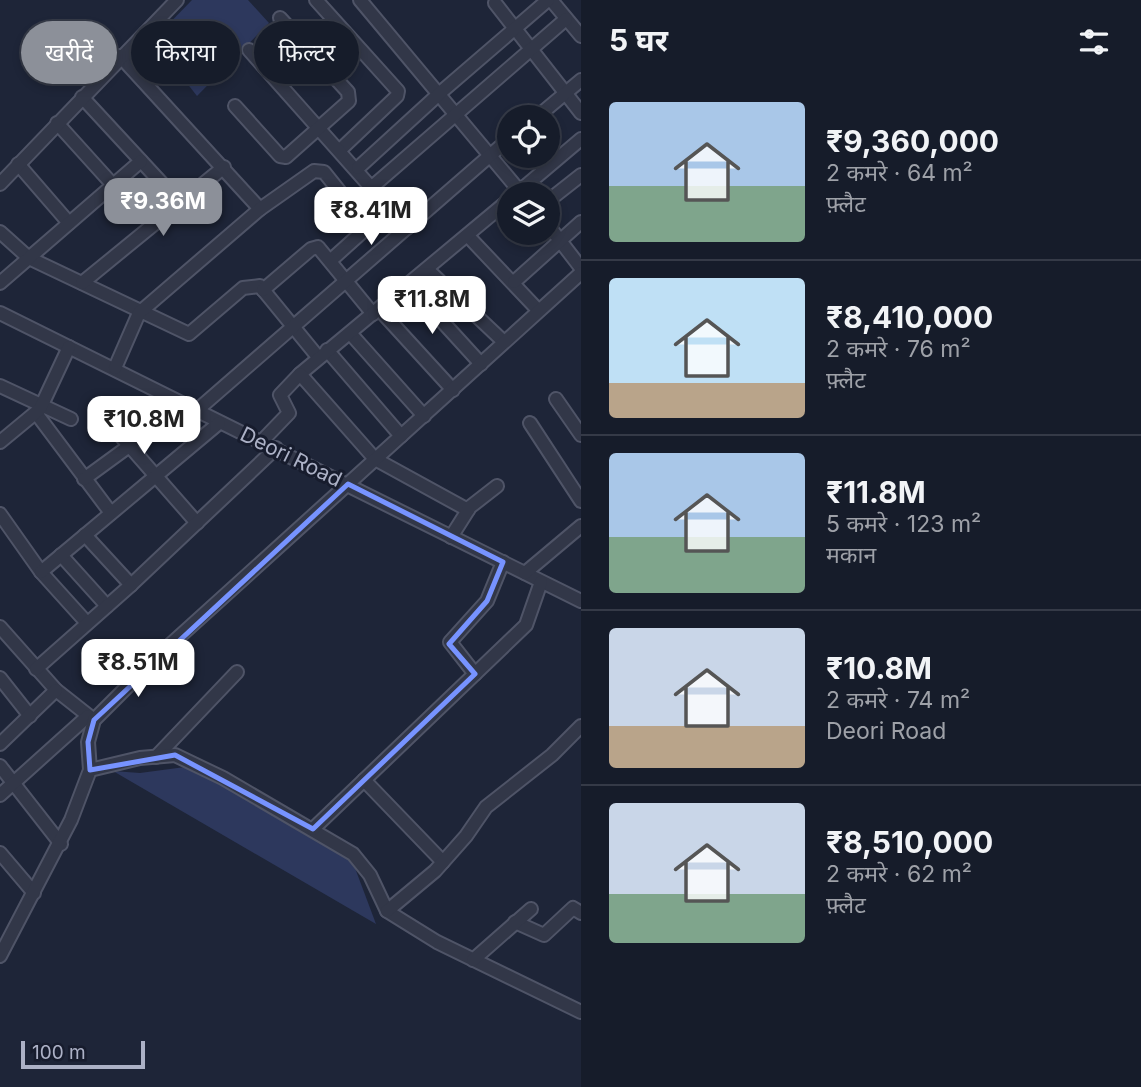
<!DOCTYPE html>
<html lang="hi">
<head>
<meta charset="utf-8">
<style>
  body { margin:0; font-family:Inter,"Noto Sans Devanagari",sans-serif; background:#232936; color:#f1f3f6; height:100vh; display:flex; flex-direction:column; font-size:26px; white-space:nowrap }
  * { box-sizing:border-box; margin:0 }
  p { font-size:23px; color:#9ea1a8 }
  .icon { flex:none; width:38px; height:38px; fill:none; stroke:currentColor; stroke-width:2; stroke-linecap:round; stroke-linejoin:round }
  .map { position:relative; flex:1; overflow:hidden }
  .panel { display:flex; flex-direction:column; background:#161c2a; width:560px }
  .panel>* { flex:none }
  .banner { position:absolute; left:21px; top:21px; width:455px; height:63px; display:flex; gap:14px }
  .tools { position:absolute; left:497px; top:105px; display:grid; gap:14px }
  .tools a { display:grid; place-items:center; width:63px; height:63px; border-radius:50%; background:#161c2a; box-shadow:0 4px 10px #0003,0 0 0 2px #353a47; font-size:35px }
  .scale { position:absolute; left:21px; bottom:18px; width:124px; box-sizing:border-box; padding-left:7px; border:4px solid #acb1c6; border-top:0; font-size:19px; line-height:24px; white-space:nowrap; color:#acb1c6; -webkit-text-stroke:5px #171c2d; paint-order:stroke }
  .price { position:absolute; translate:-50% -60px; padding:0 16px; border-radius:14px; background:#fff; color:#222; font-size:23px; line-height:46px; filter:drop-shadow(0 2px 4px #0008) }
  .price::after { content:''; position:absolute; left:50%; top:42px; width:21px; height:16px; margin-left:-10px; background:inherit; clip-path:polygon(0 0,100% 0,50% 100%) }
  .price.on { background:#8c9099; color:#fff }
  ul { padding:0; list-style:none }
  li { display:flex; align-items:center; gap:21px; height:175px; padding:0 28px }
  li+li { border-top:2px solid #353a47 }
  li span { display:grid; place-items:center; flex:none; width:196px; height:140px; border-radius:7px; color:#555 }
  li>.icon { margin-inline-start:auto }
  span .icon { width:84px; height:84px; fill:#fffc; stroke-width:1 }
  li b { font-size:30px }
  h2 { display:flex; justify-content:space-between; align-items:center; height:84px; padding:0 28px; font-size:30px }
  .chip { padding:0 24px; border-radius:32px; background:#161c2a; box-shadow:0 4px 10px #0003,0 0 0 2px #353a47; font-size:24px; line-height:63px }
  .chip.on { background:#8c9099; color:#fff }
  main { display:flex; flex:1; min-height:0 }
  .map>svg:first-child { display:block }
  .water { fill:#2d385d }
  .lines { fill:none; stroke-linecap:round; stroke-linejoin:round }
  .minor-casing { stroke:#4f5467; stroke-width:16 }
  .minor { stroke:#323748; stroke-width:12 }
  .marked { fill:none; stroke:#7793ff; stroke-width:5; stroke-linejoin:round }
  .labels { text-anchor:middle; stroke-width:6; stroke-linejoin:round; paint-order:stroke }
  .street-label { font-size:21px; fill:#acb1c6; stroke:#171c2d }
</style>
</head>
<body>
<main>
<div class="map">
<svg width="581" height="1087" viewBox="0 0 581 1087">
  <rect width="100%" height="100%" fill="#1e2538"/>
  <g class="water">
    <path d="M 192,0 L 248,0 L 269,23 L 197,96 L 153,40 Z"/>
    <path d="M 185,767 L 243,796 L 352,860 L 376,924 L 113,771 L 140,773 Z"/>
  </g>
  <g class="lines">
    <g class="minor-casing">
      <g id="minor">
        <path d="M 316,0 L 398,91 L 397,96 L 340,150"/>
        <path d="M 360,0 L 522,194"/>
        <path d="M 551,0 L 581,36"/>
        <path d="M 495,3 L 581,113"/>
        <path d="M 249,50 L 407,228"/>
        <path d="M 120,56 L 260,209"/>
        <path d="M 82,97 L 180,203"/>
        <path d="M 235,106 L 280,156 L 286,157 L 349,101 L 348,92 L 280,18"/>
        <path d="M 537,117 L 581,80"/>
        <path d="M 57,123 L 113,185"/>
        <path d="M 18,164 L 69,223"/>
        <path d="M 358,168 L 440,93 L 548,0"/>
        <path d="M 0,184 L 177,0"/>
        <path d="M 372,187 L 566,19"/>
        <path d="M 516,194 L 581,139"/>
        <path d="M 548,201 L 581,175"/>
        <path d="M 548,225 L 581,268"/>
        <path d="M 0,232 L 29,258 L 189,334 L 243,288 L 260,286 L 318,357"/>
        <path d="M 468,236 L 538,310"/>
        <path d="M 330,261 L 390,207"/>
        <path d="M 428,270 L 504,342"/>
        <path d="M 514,282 L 581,222"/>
        <path d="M 0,283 L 141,161"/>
        <path d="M 82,283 L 224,167"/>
        <path d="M 409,285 L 481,364"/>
        <path d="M 263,290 L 311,249 L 318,247 L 373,314"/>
        <path d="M 379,309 L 453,390"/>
        <path d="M 0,313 L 581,601"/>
        <path d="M 350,333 L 424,416"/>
        <path d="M 327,350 L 401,436"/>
        <path d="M 115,368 L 139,313 L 260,209 L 314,171 L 324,172 L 368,227"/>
        <path d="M 300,374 L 509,200"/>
        <path d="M 0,386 L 71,419"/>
        <path d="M 556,399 L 581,435"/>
        <path d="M 98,410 L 197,523"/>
        <path d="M 195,412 L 509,139"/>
        <path d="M 36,413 L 111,513"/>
        <path d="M 530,423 L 581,501"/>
        <path d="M 262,441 L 289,413 L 280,395 L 300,374 L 375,459 L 468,510"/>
        <path d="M 0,442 L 40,409 L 69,347"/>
        <path d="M 84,479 L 184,406"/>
        <path d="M 0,514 L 41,572 L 87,623"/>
        <path d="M 85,535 L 131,585"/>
        <path d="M 451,537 L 470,507 L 497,486"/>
        <path d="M 61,555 L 107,606"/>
        <path d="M 41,572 L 219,423"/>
        <path d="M 525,573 L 581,526"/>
        <path d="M 0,627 L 56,690 L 94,720"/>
        <path d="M 36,669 L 131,585 L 276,448"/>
        <path d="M 475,674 L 450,642 L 487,601 L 503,562"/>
        <path d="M 0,678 L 30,716"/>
        <path d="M 0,744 L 56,690"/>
        <path d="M 156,757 L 237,672"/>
        <path d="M 0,766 L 61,844"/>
        <path d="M 90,770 L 140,758 L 175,755 L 223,778 L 353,854 L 370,875 L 387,911 L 437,942 L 581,1012"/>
        <path d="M 364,780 L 443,862"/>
        <path d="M 0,795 L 88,716"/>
        <path d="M 313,829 L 526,625 L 541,582"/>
        <path d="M 0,853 L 34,893"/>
        <path d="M 387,911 L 435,871 L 466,836 L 486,807 L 552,755 L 581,726"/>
        <path d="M 515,922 L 544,935 L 573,908 L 581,913"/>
        <path d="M 0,956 L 71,820 L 90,770 L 88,742 L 94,720 L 159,655 L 581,273"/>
        <path d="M 473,960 L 531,909"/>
      </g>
    </g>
    <use href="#minor" class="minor"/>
  </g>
  <path class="marked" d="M 348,484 L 503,562 L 487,601 L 449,644 L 475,674 L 313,829 L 175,755 L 90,770 L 88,742 L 94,720 Z"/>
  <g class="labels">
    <g class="street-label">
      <text transform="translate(291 457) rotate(26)" y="7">Deori Road</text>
    </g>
  </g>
</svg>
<div class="tools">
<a><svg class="icon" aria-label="locate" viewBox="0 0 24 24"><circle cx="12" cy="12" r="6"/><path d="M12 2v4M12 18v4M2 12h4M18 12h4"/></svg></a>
<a><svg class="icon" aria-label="layers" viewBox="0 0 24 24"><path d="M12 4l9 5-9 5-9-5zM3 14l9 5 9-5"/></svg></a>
</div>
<div class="scale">100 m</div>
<b class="price on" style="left:163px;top:238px">₹9.36M</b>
<b class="price" style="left:371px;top:247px">₹8.41M</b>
<b class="price" style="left:432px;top:336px">₹11.8M</b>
<b class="price" style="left:144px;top:456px">₹10.8M</b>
<b class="price" style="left:138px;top:699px">₹8.51M</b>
<div class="banner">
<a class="chip on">खरीदें</a>
<a class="chip">किराया</a>
<a class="chip">फ़िल्टर</a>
</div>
</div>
<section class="panel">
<h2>5 घर<svg class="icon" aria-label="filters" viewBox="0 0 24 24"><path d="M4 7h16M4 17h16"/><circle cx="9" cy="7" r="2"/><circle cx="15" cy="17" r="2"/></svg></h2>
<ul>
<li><span style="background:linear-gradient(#a9c7e8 60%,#7fa58c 0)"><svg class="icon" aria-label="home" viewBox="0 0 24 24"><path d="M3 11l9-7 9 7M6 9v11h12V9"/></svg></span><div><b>₹9,360,000</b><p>2 कमरे · 64 m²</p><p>फ़्लैट</p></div></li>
<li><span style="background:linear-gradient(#bfe0f5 75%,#b9a48a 0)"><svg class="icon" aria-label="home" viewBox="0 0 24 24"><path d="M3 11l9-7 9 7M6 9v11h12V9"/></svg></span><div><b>₹8,410,000</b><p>2 कमरे · 76 m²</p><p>फ़्लैट</p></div></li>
<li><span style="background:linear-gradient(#a9c7e8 60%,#7fa58c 0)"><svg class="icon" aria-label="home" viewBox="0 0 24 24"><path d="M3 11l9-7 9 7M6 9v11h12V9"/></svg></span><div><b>₹11.8M</b><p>5 कमरे · 123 m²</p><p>मकान</p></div></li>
<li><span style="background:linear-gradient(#c9d6e8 70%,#b9a48a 0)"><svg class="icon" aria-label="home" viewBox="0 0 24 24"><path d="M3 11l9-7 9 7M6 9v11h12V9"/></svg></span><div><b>₹10.8M</b><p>2 कमरे · 74 m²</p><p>Deori Road</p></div></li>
<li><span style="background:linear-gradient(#c9d6e8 65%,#7fa58c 0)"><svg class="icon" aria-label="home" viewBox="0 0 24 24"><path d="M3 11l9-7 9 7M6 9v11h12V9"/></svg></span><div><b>₹8,510,000</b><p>2 कमरे · 62 m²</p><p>फ़्लैट</p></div></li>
</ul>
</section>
</main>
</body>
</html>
